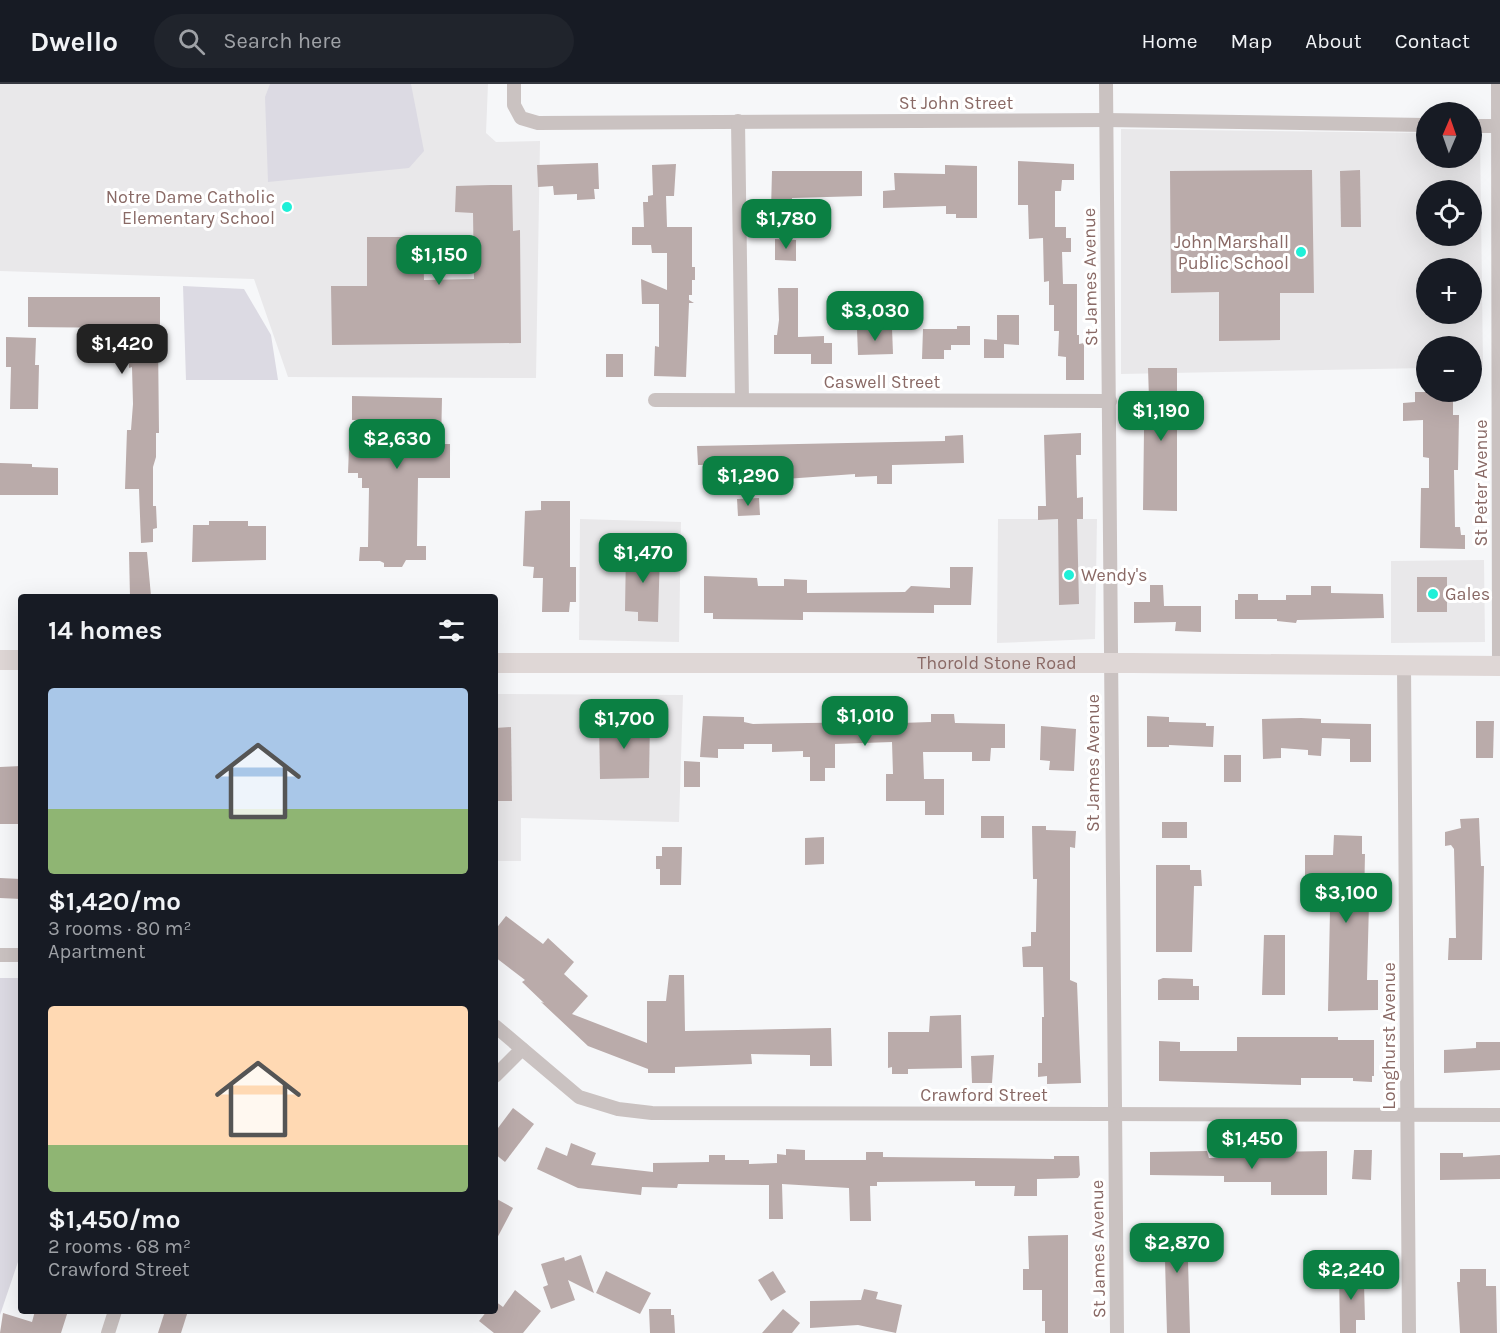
<!DOCTYPE html>
<html lang="en">
<head>
<meta charset="utf-8">
<style>
  body { margin:0; font-family:Karla,sans-serif; background:#20242c; color:#f1f3f6; height:100vh; display:flex; flex-direction:column; font-size:22px; white-space:nowrap }
  * { box-sizing:border-box; margin:0 }
  p { font-size:20px; color:#9ea1a6 }
  .icon { flex:none; width:33px; height:33px; fill:none; stroke:currentColor; stroke-width:2; stroke-linecap:round; stroke-linejoin:round }
  .map { position:relative; flex:1; overflow:hidden }
  .sheet { position:absolute; left:18px; top:510px; width:480px; height:720px; display:flex; flex-direction:column; background:#171b24; border-radius:6px; box-shadow:0 6px 24px #0002 }
  .sheet>* { flex:none }
  .needle { width:39px; rotate:2deg }
  .buttons { position:absolute; left:1416px; top:18px; display:grid; gap:12px }
  .buttons a { display:grid; place-items:center; width:66px; height:66px; border-radius:50%; background:#171b24; box-shadow:0 6px 24px #0002; font-size:30px }
  .price { position:absolute; translate:-50% -51px; padding:0 14px; border-radius:12px; background:#0b8043; color:#fff; font-size:20px; line-height:39px; filter:drop-shadow(0 2px 3px #0008) }
  .price::after { content:''; position:absolute; left:50%; top:36px; width:18px; height:14px; margin-left:-9px; background:inherit; clip-path:polygon(0 0,100% 0,50% 100%) }
  .price.current { background:#222; color:#fff }
  ul { padding:0; list-style:none }
  li { display:grid; align-content:center; gap:12px; height:318px; padding:0 30px }
  li span { display:grid; place-items:center; height:186px; border-radius:6px; color:#555 }
  li>.icon { margin-inline-start:auto }
  span .icon { width:108px; height:108px; fill:#fffc; stroke-width:1 }
  li b { font-size:26px }
  h2 { display:flex; justify-content:space-between; align-items:center; height:72px; padding:0 30px; font-size:26px }
  header { display:flex; align-items:center; gap:36px; box-sizing:border-box; height:84px; padding:0 30px; background:#171b24; border-bottom:2px solid #363941 }
  header strong { font-size:28px }
  nav { display:flex; gap:33px; margin-inline-start:auto; font-size:21px }
  .search { width:420px; height:54px; background:#20242c; display:flex; align-items:center; gap:15px; box-sizing:border-box; padding:0 21px; border-radius:33px; color:#9ea1a6; font-size:22px }
  .map>svg:first-child { display:block }
  .built { fill:#e9e8ea; fill-rule:evenodd }
  .green { fill:#dcdae3 }
  .building { fill:#baabaa }
  .lines { fill:none; stroke-linecap:round; stroke-linejoin:round }
  .minor { stroke:#cac2c1; stroke-width:14 }
  .secondary { stroke:#dfd7d6; stroke-width:20 }
  .poi-dot { fill:#1ff0d8; stroke:#fff; stroke-width:2 }
  .labels { text-anchor:middle; stroke-width:6; stroke-linejoin:round; paint-order:stroke }
  .street-label { font-size:18px; fill:#896965; stroke:#fff }
  .poi-label { font-size:18px; fill:#896965; stroke:#fff; text-anchor:end }
</style>
</head>
<body>
<header>
<strong>Dwello</strong>
<div class="search"><svg class="icon" aria-label="search" viewBox="0 0 24 24"><circle cx="10" cy="10" r="6"/><path d="M15 15l6 6"/></svg>Search here</div>
<nav><a>Home</a><a>Map</a><a>About</a><a>Contact</a></nav>
</header>
<div class="map">
<svg width="1500" height="1249" viewBox="0 0 1500 1249">
  <rect width="100%" height="100%" fill="#f6f7f9"/>
  <g class="built">
    <path d="M 0,0 L 488,0 L 486,49 L 496,58 L 540,57 L 536,294 L 288,293 L 254,195 L 0,187 Z"/>
    <path d="M 1121,45 L 1426,49 L 1426,74 L 1472,74 L 1472,49 L 1480,49 L 1483,283 L 1472,284 L 1472,262 L 1426,262 L 1426,284 L 1121,290 ZM 1426,106 L 1472,106 L 1472,152 L 1426,152 ZM 1426,184 L 1472,184 L 1472,230 L 1426,230 Z"/>
    <path d="M 580,435 L 681,438 L 679,558 L 579,556 Z"/>
    <path d="M 998,435 L 1097,435 L 1095,555 L 997,559 Z"/>
    <path d="M 1484,476 L 1485,558 L 1391,559 L 1391,477 Z"/>
    <path d="M 495,610 L 683,611 L 679,738 L 521,734 L 521,777 L 495,777 Z"/>
  </g>
  <g class="green">
    <path d="M 270,0 L 411,0 L 424,67 L 409,84 L 268,98 L 265,13 Z"/>
    <path d="M 183,202 L 244,205 L 271,251 L 278,296 L 186,296 Z"/>
    <path d="M 0,894 L 21,894 L 21,1169 L 0,1231 Z"/>
  </g>
  <g class="building">
    <path d="M 1018,77 L 1074,80 L 1074,96 L 1062,96 L 1061,107 L 1055,107 L 1055,143 L 1066,143 L 1066,154 L 1071,154 L 1071,168 L 1062,168 L 1063,200 L 1077,200 L 1077,251 L 1079,251 L 1079,260 L 1084,259 L 1084,296 L 1066,296 L 1066,273 L 1058,272 L 1059,247 L 1054,247 L 1054,221 L 1049,221 L 1049,197 L 1044,198 L 1043,154 L 1029,155 L 1028,121 L 1018,121 Z"/>
    <path d="M 598,79 L 599,105 L 594,105 L 595,115 L 577,116 L 577,110 L 554,111 L 553,102 L 538,103 L 537,81 Z"/>
    <path d="M 676,80 L 674,112 L 666,112 L 667,143 L 692,143 L 692,183 L 695,183 L 695,196 L 692,196 L 692,211 L 689,211 L 689,216 L 694,219 L 689,219 L 686,293 L 654,292 L 655,262 L 659,263 L 659,220 L 642,220 L 641,195 L 667,206 L 667,169 L 652,169 L 651,161 L 632,161 L 632,143 L 644,143 L 643,118 L 648,118 L 648,112 L 653,111 L 652,81 Z"/>
    <path d="M 945,81 L 977,82 L 977,134 L 956,134 L 956,130 L 946,130 L 946,122 L 883,124 L 883,107 L 895,106 L 894,89 L 945,90 Z"/>
    <path d="M 1312,86 L 1314,209 L 1280,209 L 1280,256 L 1219,257 L 1219,208 L 1171,209 L 1170,87 Z"/>
    <path d="M 1360,86 L 1361,143 L 1341,143 L 1340,87 Z"/>
    <path d="M 772,87 L 862,87 L 862,112 L 792,114 L 792,127 L 771,126 Z"/>
    <path d="M 491,101 L 512,101 L 513,147 L 520,146 L 521,259 L 332,261 L 331,202 L 367,202 L 367,153 L 423,153 L 424,196 L 474,195 L 473,129 L 455,128 L 456,102 Z"/>
    <path d="M 775,155 L 796,156 L 796,177 L 775,176 Z"/>
    <path d="M 778,204 L 798,204 L 798,253 L 824,252 L 824,259 L 832,259 L 832,280 L 811,280 L 811,270 L 774,270 L 774,251 L 777,251 L 779,236 Z"/>
    <path d="M 28,213 L 160,213 L 160,257 L 158,257 L 159,349 L 156,349 L 156,373 L 153,383 L 153,422 L 156,422 L 157,444 L 153,445 L 153,458 L 141,459 L 139,405 L 125,405 L 127,346 L 131,346 L 133,320 L 132,283 L 129,284 L 129,275 L 127,275 L 127,244 L 28,243 Z"/>
    <path d="M 997,231 L 1019,231 L 1019,261 L 1004,260 L 1004,274 L 984,274 L 984,255 L 997,256 Z"/>
    <path d="M 957,242 L 970,242 L 970,261 L 951,261 L 951,266 L 944,266 L 944,275 L 922,275 L 923,245 L 957,245 Z"/>
    <path d="M 892,244 L 893,270 L 858,271 L 857,245 Z"/>
    <path d="M 6,253 L 36,254 L 35,281 L 39,281 L 38,325 L 10,325 L 11,283 L 6,283 Z"/>
    <rect x="606" y="270" width="17" height="23"/>
    <path d="M 1148,284 L 1177,284 L 1177,427 L 1143,426 L 1144,346 L 1150,346 Z"/>
    <path d="M 1415,308 L 1453,308 L 1453,331 L 1459,331 L 1458,386 L 1454,386 L 1455,443 L 1460,443 L 1461,451 L 1465,451 L 1465,465 L 1420,464 L 1421,404 L 1429,404 L 1429,374 L 1423,373 L 1423,336 L 1403,337 L 1403,319 L 1415,318 Z"/>
    <path d="M 352,312 L 442,314 L 441,360 L 450,360 L 450,394 L 418,394 L 417,462 L 426,462 L 426,476 L 406,476 L 402,483 L 384,483 L 384,479 L 380,477 L 359,477 L 360,463 L 368,463 L 369,404 L 362,404 L 362,394 L 358,394 L 358,389 L 348,389 L 349,364 L 358,364 L 358,336 L 352,336 Z"/>
    <path d="M 1081,349 L 1081,371 L 1076,371 L 1077,414 L 1083,413 L 1083,435 L 1077,435 L 1079,520 L 1059,521 L 1058,435 L 1038,436 L 1038,422 L 1046,422 L 1044,351 Z"/>
    <path d="M 963,351 L 964,379 L 892,381 L 892,400 L 877,400 L 877,392 L 855,393 L 855,390 L 785,395 L 784,380 L 698,381 L 697,362 L 945,357 L 945,352 Z"/>
    <path d="M 0,379 L 32,380 L 32,383 L 58,384 L 58,411 L 0,411 Z"/>
    <path d="M 759,414 L 760,431 L 738,432 L 737,415 Z"/>
    <path d="M 541,417 L 570,417 L 570,483 L 576,483 L 576,518 L 570,518 L 569,528 L 542,528 L 543,494 L 533,494 L 534,483 L 523,482 L 525,427 L 541,426 Z"/>
    <path d="M 209,437 L 248,437 L 248,442 L 266,442 L 266,476 L 192,478 L 193,441 L 209,441 Z"/>
    <path d="M 626,465 L 660,466 L 658,538 L 638,537 L 638,528 L 625,527 Z"/>
    <path d="M 129,468 L 147,468 L 151,512 L 130,513 Z"/>
    <path d="M 950,483 L 973,483 L 971,521 L 934,521 L 934,529 L 803,528 L 803,536 L 713,535 L 713,529 L 704,529 L 704,492 L 757,494 L 758,502 L 784,502 L 784,495 L 807,496 L 807,509 L 905,508 L 911,502 L 950,504 Z"/>
    <rect x="1417" y="493" width="30" height="35"/>
    <path d="M 1150,501 L 1163,501 L 1164,522 L 1201,522 L 1201,548 L 1175,547 L 1176,538 L 1134,539 L 1134,518 L 1150,518 Z"/>
    <path d="M 1311,502 L 1331,502 L 1331,509 L 1383,510 L 1384,534 L 1297,536 L 1296,539 L 1277,537 L 1277,535 L 1235,535 L 1235,516 L 1238,516 L 1238,510 L 1258,510 L 1258,516 L 1286,516 L 1286,511 L 1311,511 Z"/>
    <path d="M 931,630 L 954,630 L 955,639 L 1005,640 L 1005,664 L 991,664 L 990,677 L 972,677 L 972,668 L 923,668 L 924,695 L 944,695 L 944,731 L 925,731 L 925,717 L 886,717 L 886,690 L 893,690 L 892,658 L 835,660 L 835,684 L 825,684 L 825,697 L 810,697 L 810,673 L 803,673 L 803,667 L 772,668 L 772,660 L 744,660 L 744,665 L 718,665 L 718,674 L 700,673 L 703,632 L 744,633 L 744,638 L 753,640 L 870,638 L 870,640 L 931,638 Z"/>
    <path d="M 1147,632 L 1169,633 L 1169,638 L 1206,639 L 1206,642 L 1214,642 L 1213,663 L 1169,661 L 1169,663 L 1147,663 Z"/>
    <path d="M 1301,634 L 1321,635 L 1321,639 L 1371,640 L 1371,678 L 1350,678 L 1350,655 L 1322,654 L 1321,672 L 1308,671 L 1308,666 L 1281,664 L 1281,674 L 1263,675 L 1262,635 Z"/>
    <path d="M 650,637 L 649,694 L 600,695 L 599,638 Z"/>
    <path d="M 1476,637 L 1494,637 L 1493,674 L 1476,674 Z"/>
    <path d="M 1041,642 L 1076,645 L 1074,687 L 1049,686 L 1050,677 L 1040,676 Z"/>
    <path d="M 511,643 L 512,717 L 495,717 L 495,644 Z"/>
    <rect x="1224" y="671" width="17" height="27"/>
    <path d="M 684,677 L 700,678 L 700,703 L 684,703 Z"/>
    <path d="M 21,682 L 21,740 L 0,740 L 0,683 Z"/>
    <rect x="981" y="732" width="23" height="22"/>
    <path d="M 1479,734 L 1481,782 L 1484,782 L 1482,876 L 1448,876 L 1449,854 L 1456,854 L 1455,804 L 1454,765 L 1451,761 L 1445,762 L 1445,748 L 1461,744 L 1460,735 Z"/>
    <rect x="1162" y="738" width="25" height="16"/>
    <path d="M 1032,742 L 1046,742 L 1046,746 L 1076,747 L 1075,764 L 1070,763 L 1070,896 L 1077,899 L 1081,999 L 1047,1000 L 1047,992 L 1038,993 L 1038,979 L 1042,979 L 1042,933 L 1044,933 L 1043,883 L 1023,883 L 1022,863 L 1031,862 L 1031,848 L 1036,848 L 1037,795 L 1033,795 Z"/>
    <path d="M 1334,751 L 1362,752 L 1362,770 L 1365,770 L 1364,819 L 1369,819 L 1367,896 L 1378,896 L 1378,926 L 1328,927 L 1330,826 L 1322,826 L 1322,800 L 1305,799 L 1305,771 L 1333,771 Z"/>
    <path d="M 824,753 L 824,780 L 805,781 L 805,754 Z"/>
    <path d="M 662,763 L 682,763 L 681,801 L 660,801 L 660,785 L 656,785 L 656,772 L 662,772 Z"/>
    <path d="M 1156,781 L 1190,781 L 1190,786 L 1201,786 L 1202,802 L 1194,802 L 1192,868 L 1156,868 Z"/>
    <path d="M 0,794 L 21,795 L 21,815 L 0,814 Z"/>
    <path d="M 506,832 L 543,860 L 548,854 L 574,878 L 564,890 L 588,912 L 572,930 L 647,959 L 647,917 L 666,917 L 669,891 L 684,891 L 685,947 L 831,944 L 832,982 L 810,982 L 810,971 L 751,970 L 752,980 L 675,983 L 675,989 L 648,989 L 648,985 L 588,962 L 541,918 L 544,919 L 522,898 L 525,896 L 495,873 L 495,846 Z"/>
    <path d="M 1264,851 L 1285,851 L 1285,911 L 1262,911 Z"/>
    <path d="M 1163,894 L 1193,895 L 1193,902 L 1199,902 L 1199,916 L 1158,916 L 1158,896 Z"/>
    <path d="M 961,931 L 962,984 L 908,985 L 908,990 L 892,990 L 892,983 L 888,984 L 888,948 L 929,948 L 930,932 Z"/>
    <path d="M 1237,953 L 1338,953 L 1338,956 L 1374,956 L 1374,992 L 1372,992 L 1372,998 L 1353,997 L 1353,994 L 1301,994 L 1301,1001 L 1159,997 L 1159,957 L 1180,958 L 1180,967 L 1237,967 Z"/>
    <path d="M 1476,958 L 1500,958 L 1500,986 L 1444,989 L 1444,966 L 1476,964 Z"/>
    <path d="M 994,971 L 992,999 L 972,999 L 971,972 Z"/>
    <path d="M 513,1024 L 534,1040 L 505,1078 L 495,1070 L 495,1048 Z"/>
    <path d="M 571,1059 L 596,1069 L 591,1081 L 653,1088 L 653,1079 L 709,1078 L 709,1071 L 725,1071 L 725,1076 L 749,1076 L 749,1080 L 777,1079 L 777,1070 L 786,1071 L 786,1065 L 805,1066 L 805,1076 L 866,1076 L 866,1068 L 883,1068 L 883,1073 L 1054,1075 L 1054,1072 L 1079,1072 L 1080,1091 L 1078,1094 L 1037,1095 L 1037,1112 L 1014,1112 L 1015,1102 L 975,1102 L 975,1097 L 877,1098 L 877,1102 L 870,1102 L 871,1137 L 850,1137 L 849,1104 L 782,1100 L 783,1135 L 769,1135 L 769,1101 L 678,1100 L 677,1104 L 642,1103 L 641,1111 L 578,1104 L 537,1085 L 546,1063 L 567,1072 Z"/>
    <path d="M 1354,1066 L 1372,1066 L 1371,1096 L 1352,1095 Z"/>
    <path d="M 1207,1067 L 1209,1074 L 1271,1074 L 1271,1068 L 1327,1067 L 1327,1111 L 1271,1111 L 1271,1098 L 1224,1098 L 1224,1092 L 1150,1091 L 1150,1068 Z"/>
    <path d="M 1440,1069 L 1463,1069 L 1463,1073 L 1500,1071 L 1500,1095 L 1440,1096 Z"/>
    <path d="M 495,1114 L 513,1124 L 495,1158 Z"/>
    <path d="M 1165,1141 L 1194,1141 L 1194,1177 L 1188,1177 L 1190,1249 L 1167,1249 L 1165,1176 L 1157,1176 L 1157,1156 L 1160,1156 L 1160,1151 L 1165,1150 Z"/>
    <path d="M 1068,1151 L 1068,1249 L 1045,1249 L 1045,1237 L 1042,1237 L 1042,1206 L 1023,1206 L 1023,1185 L 1029,1185 L 1028,1152 Z"/>
    <path d="M 581,1171 L 594,1209 L 568,1196 L 575,1216 L 551,1225 L 543,1203 L 548,1201 L 541,1180 L 564,1173 L 565,1177 Z"/>
    <path d="M 1460,1185 L 1486,1185 L 1486,1202 L 1496,1202 L 1497,1249 L 1460,1249 L 1457,1198 L 1460,1198 Z"/>
    <path d="M 606,1187 L 651,1209 L 640,1230 L 596,1209 Z"/>
    <path d="M 773,1187 L 786,1208 L 771,1217 L 758,1196 Z"/>
    <path d="M 1339,1187 L 1359,1187 L 1359,1199 L 1364,1199 L 1365,1236 L 1356,1236 L 1356,1249 L 1340,1249 Z"/>
    <path d="M 864,1205 L 878,1208 L 876,1215 L 902,1221 L 896,1249 L 858,1241 L 810,1244 L 810,1217 L 861,1216 Z"/>
    <path d="M 515,1206 L 541,1227 L 523,1249 L 494,1249 L 479,1237 L 487,1227 L 495,1227 L 495,1217 L 503,1223 Z"/>
    <path d="M 649,1225 L 671,1225 L 671,1231 L 674,1231 L 675,1249 L 650,1249 Z"/>
    <path d="M 783,1225 L 800,1239 L 792,1249 L 762,1249 Z"/>
    <path d="M 35,1227 L 68,1227 L 61,1249 L 0,1249 L 3,1229 L 32,1238 Z"/>
    <path d="M 165,1227 L 188,1227 L 181,1249 L 158,1249 Z"/>
  </g>
  <g class="lines">
    <g class="minor">
      <path d="M 514,0 L 514,21 L 521,34 L 538,39 L 1106,36 L 1426,41"/>
      <path d="M 1106,0 L 1117,1249"/>
      <path d="M 1498,0 L 1499,582"/>
      <path d="M 738,37 L 742,316"/>
      <path d="M 1472,42 L 1500,42"/>
      <path d="M 655,316 L 1110,317"/>
      <path d="M 1404,582 L 1409,1249"/>
      <path d="M 0,871 L 21,871"/>
      <path d="M 495,942 L 579,1013 L 618,1025 L 652,1029 L 1500,1031"/>
      <path d="M 495,992 L 522,965"/>
      <path d="M 108,1249 L 115,1227"/>
    </g>
    <g class="secondary">
      <path d="M 0,576 L 21,576"/>
      <path id="s1" d="M 495,579 L 1132,579 L 1500,582"/>
    </g>
  </g>
  <g class="poi-dot">
    <circle cx="287" cy="123" r="6"/>
    <circle cx="1301" cy="168" r="6"/>
    <circle cx="1069" cy="491" r="6"/>
    <circle cx="1433" cy="510" r="6"/>
  </g>
  <g class="labels">
    <g class="street-label">
      <text x="956" y="25">St John Street</text>
      <text transform="translate(1090 193) rotate(-91)" y="6">St James Avenue</text>
      <text x="882" y="304">Caswell Street</text>
      <text transform="translate(1481 399) rotate(-90)" y="6">St Peter Avenue</text>
      <text dy="6" stroke="none"><textPath href="#s1" startOffset="502">Thorold Stone Road</textPath></text>
      <text transform="translate(1093 679) rotate(-90)" y="6">St James Avenue</text>
      <text transform="translate(1389 952) rotate(-90)" y="6">Longhurst Avenue</text>
      <text x="984" y="1017">Crawford Street</text>
      <text transform="translate(1098 1165) rotate(-91)" y="6">St James Avenue</text>
    </g>
    <g class="poi-label">
      <text x="275" y="119">Notre Dame Catholic<tspan x="275" dy="21">Elementary School</tspan></text>
      <text x="1289" y="164">John Marshall<tspan x="1289" dy="21">Public School</tspan></text>
      <text x="1081" y="497" text-anchor="start">Wendy's</text>
      <text x="1445" y="516" text-anchor="start">Gales</text>
    </g>
  </g>
</svg>
<div class="buttons">
<a><svg class="needle" viewBox="-14 -14 28 28"><path d="M0-13l5 13h-10z" fill="#e53935"/><path d="M0 13l5-13h-10z" fill="#9ea1a6"/></svg></a>
<a><svg class="icon" aria-label="locate" viewBox="0 0 24 24"><circle cx="12" cy="12" r="6"/><path d="M12 2v4M12 18v4M2 12h4M18 12h4"/></svg></a>
<a>+</a>
<a>−</a>
</div>
<b class="price" style="left:786px;top:166px">$1,780</b>
<b class="price" style="left:439px;top:202px">$1,150</b>
<b class="price" style="left:875px;top:258px">$3,030</b>
<b class="price current" style="left:122px;top:291px">$1,420</b>
<b class="price" style="left:1161px;top:358px">$1,190</b>
<b class="price" style="left:397px;top:386px">$2,630</b>
<b class="price" style="left:748px;top:423px">$1,290</b>
<b class="price" style="left:643px;top:500px">$1,470</b>
<b class="price" style="left:865px;top:663px">$1,010</b>
<b class="price" style="left:624px;top:666px">$1,700</b>
<b class="price" style="left:1346px;top:840px">$3,100</b>
<b class="price" style="left:1252px;top:1086px">$1,450</b>
<b class="price" style="left:1177px;top:1190px">$2,870</b>
<b class="price" style="left:1351px;top:1217px">$2,240</b>
<section class="sheet">
<h2>14 homes<svg class="icon" aria-label="filters" viewBox="0 0 24 24"><path d="M4 7h16M4 17h16"/><circle cx="9" cy="7" r="2"/><circle cx="15" cy="17" r="2"/></svg></h2>
<ul>
<li><span style="background:linear-gradient(#a9c7e8 65%,#8fb573 0)"><svg class="icon" aria-label="home" viewBox="0 0 24 24"><path d="M3 11l9-7 9 7M6 9v11h12V9"/></svg></span><div><b>$1,420/mo</b><p>3 rooms · 80 m²</p><p>Apartment</p></div></li>
<li><span style="background:linear-gradient(#ffd9b3 75%,#8fb573 0)"><svg class="icon" aria-label="home" viewBox="0 0 24 24"><path d="M3 11l9-7 9 7M6 9v11h12V9"/></svg></span><div><b>$1,450/mo</b><p>2 rooms · 68 m²</p><p>Crawford Street</p></div></li>
</ul>
</section>
</div>
</body>
</html>
